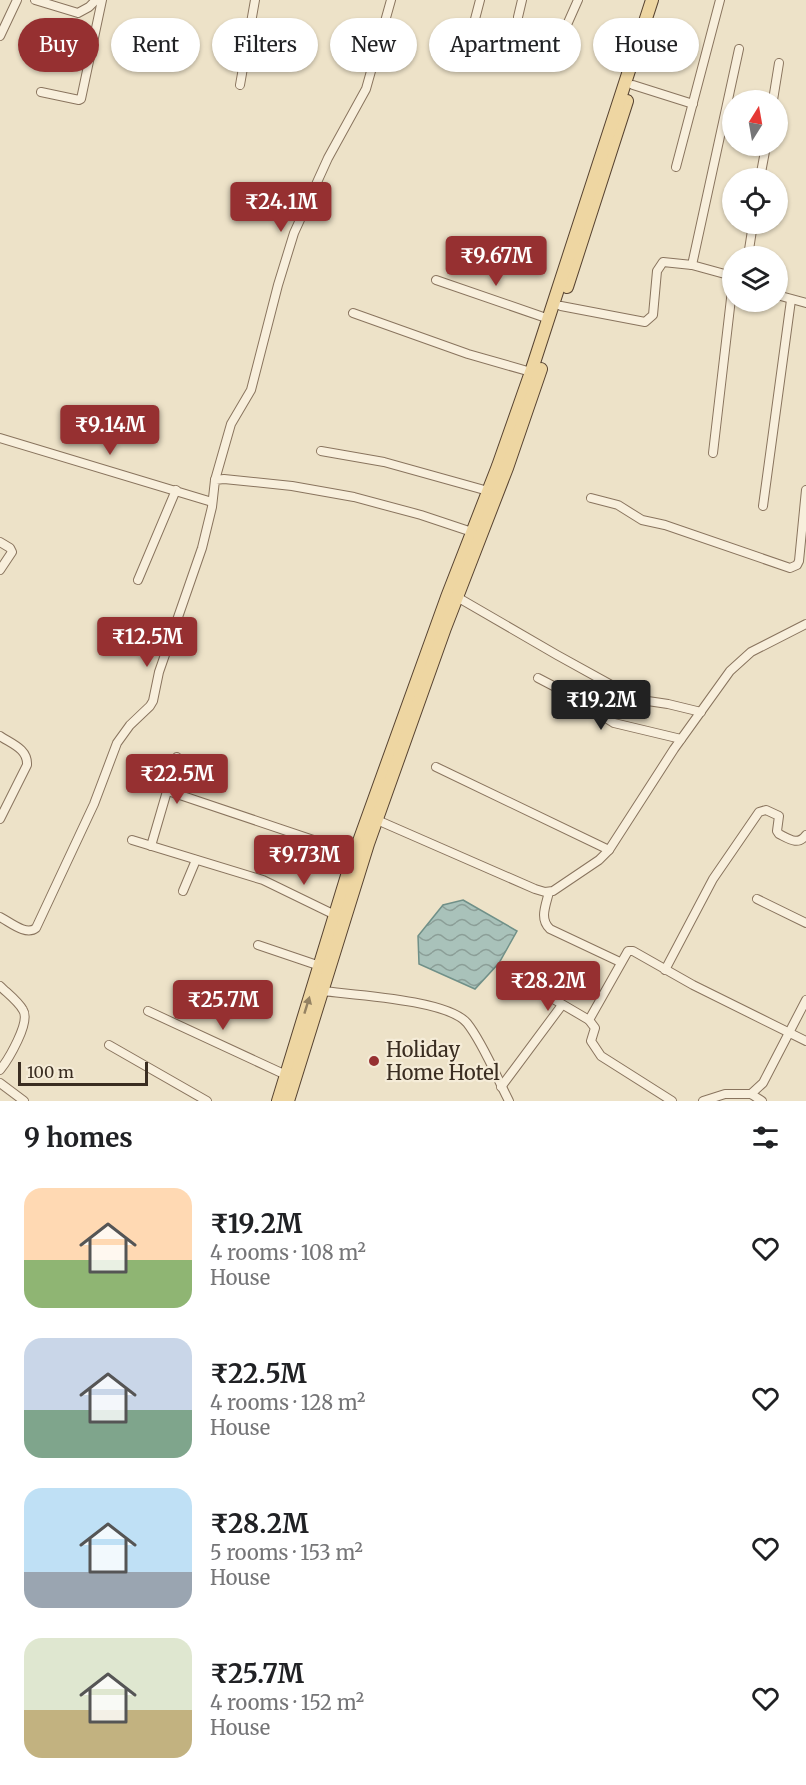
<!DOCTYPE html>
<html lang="en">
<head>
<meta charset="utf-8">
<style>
  body { margin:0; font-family:Merriweather,serif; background:#f2f2f2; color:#202124; height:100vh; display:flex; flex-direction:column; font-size:22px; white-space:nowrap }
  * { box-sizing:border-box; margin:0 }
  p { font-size:20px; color:#757577 }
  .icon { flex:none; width:33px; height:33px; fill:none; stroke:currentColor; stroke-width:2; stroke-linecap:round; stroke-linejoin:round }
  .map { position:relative; height:1101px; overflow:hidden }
  .sheet { display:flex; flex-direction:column; background:#fff; flex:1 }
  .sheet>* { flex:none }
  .hud { position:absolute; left:18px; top:18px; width:771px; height:54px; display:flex; gap:12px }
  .needle { width:39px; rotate:11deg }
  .tools { position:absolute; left:722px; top:90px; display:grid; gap:12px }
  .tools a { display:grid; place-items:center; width:66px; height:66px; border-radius:50%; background:#fff; box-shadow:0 2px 4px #0004; font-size:30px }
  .scale { position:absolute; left:18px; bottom:15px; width:130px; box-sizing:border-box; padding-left:6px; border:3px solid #3a2d21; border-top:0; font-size:16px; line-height:21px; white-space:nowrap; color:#3a2d21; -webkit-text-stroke:4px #f5ecd8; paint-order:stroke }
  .price { position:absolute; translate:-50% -51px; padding:0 14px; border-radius:6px; background:#963031; color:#fff; font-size:20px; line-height:39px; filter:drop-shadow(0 2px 3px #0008) }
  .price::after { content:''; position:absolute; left:50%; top:36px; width:18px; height:14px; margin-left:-9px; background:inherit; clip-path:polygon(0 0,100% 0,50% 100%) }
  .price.current { background:#222; color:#fff }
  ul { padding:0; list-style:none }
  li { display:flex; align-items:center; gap:18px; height:150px; padding:0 24px }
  li span { display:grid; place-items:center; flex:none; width:168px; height:120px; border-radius:18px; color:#555 }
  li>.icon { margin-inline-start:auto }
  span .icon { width:72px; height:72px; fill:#fffc; stroke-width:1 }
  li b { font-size:26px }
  h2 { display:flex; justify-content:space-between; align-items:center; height:72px; padding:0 24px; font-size:26px }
  .tag { padding:0 21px; border-radius:27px; background:#fff; box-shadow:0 2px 4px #0004; font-size:21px; line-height:54px }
  .tag.current { background:#963031; color:#fff }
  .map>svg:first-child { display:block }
  .water { fill:url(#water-waves); stroke:#709088; stroke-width:1.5 }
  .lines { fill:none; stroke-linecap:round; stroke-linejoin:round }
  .street-casing { stroke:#89745e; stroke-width:10 }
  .primary-casing { stroke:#574331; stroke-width:14 }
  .street { stroke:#f8efdc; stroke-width:8 }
  .primary { stroke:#eed6a2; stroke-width:12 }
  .oneway { fill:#948262 }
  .poi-dot { fill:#963031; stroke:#f5ecd8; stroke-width:2 }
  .labels { text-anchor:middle; stroke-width:4.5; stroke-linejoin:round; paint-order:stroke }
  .poi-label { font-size:20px; fill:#3a2d21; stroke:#f5ecd8; text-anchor:start }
</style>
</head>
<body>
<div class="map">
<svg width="806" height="1101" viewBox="0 0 806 1101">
  <defs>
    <pattern id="water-waves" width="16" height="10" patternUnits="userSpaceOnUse" patternTransform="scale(1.5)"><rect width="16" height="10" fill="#a9c2ba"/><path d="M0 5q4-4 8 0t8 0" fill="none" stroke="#8b9e97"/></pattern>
  </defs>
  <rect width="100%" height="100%" fill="#ede2c8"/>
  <path class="water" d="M 463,900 L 517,931 L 499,963 L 475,989 L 419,964 L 418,936 L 443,905 Z"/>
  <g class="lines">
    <g class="street-casing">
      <g id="street">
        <path d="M 35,0 L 78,13 L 89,7 L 96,0"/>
        <path d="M 518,17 L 522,0"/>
        <path d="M 474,23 L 480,0"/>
        <path d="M 0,36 L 17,0"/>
        <path d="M 558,45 L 578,0"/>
        <path d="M 240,85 L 255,0"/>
        <path d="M 633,85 L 693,104"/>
        <path d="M 41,92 L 79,100 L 81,99 L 102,0"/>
        <path d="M 773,100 L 779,63"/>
        <path d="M 676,167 L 720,0"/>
        <path d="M 760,178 L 766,146"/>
        <path d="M 748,256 L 753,224"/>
        <path d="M 692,265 L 739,49"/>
        <path d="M 436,280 L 549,319"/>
        <path d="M 777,295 L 806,303"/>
        <path d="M 561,306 L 645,322 L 653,315 L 657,271 L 663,262 L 692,265 L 732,276"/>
        <path d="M 353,313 L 468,354 L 531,372"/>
        <path d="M 0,438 L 212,502"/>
        <path d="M 321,451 L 384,462 L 488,491"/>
        <path d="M 713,453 L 732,290"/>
        <path d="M 215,480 L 231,424 L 251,390 L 278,285 L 294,233 L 328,158 L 366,89 L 391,0"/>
        <path d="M 591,498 L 618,505 L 642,520 L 665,525 L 790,568 L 797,565 L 799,561 L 806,490"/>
        <path d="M 763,506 L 791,300"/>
        <path d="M 0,542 L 10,548 L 12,552 L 0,570"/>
        <path d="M 138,580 L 176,490"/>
        <path d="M 457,597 L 557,655 L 633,697 L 641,700 L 668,704 L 701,712"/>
        <path d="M 538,678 L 563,691 L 614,723 L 681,739"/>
        <path d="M 0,736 C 12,744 28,749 27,765 L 0,819"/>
        <path d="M 436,767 L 609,850"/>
        <path d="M 168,791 L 355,854"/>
        <path d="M 377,820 L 535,889 L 545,892 L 553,891 L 599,860 L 609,850 L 674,749 L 730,671 L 751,652 L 806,624"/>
        <path d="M 132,840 L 263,880 L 335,915"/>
        <path d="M 151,846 L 177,757"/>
        <path d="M 183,891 L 196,860"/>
        <path d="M 549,892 C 546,905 539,919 550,929 L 620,962"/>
        <path d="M 757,899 L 806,923"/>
        <path d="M 0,917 C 10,922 26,936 36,928 L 94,804 L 117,743 L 130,725 L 150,706 L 153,701 L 159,672 L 202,548 L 212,507 L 215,480 L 224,479 L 292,486 L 354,497 L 421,515 L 472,532"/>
        <path d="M 258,945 L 320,966"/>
        <path d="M 665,970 L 713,879 L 759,812 L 766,810 L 779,816 L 777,831 L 779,834 C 789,839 798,846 806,835"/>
        <path d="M 521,980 L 589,1020"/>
        <path d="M 0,986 C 7,993 18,1001 23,1010 C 31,1022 8,1060 0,1070"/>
        <path d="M 323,991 C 355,995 448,1000 467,1023 C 483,1043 497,1078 509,1101"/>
        <path d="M 148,1011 L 286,1075"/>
        <path d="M 109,1045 L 207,1101"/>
        <path d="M 0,1083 L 24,1101"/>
        <path d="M 501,1087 L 562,1005"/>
        <path d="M 751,1094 L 763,1083 L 806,1000"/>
        <path d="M 751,1094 L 762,1101"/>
        <path d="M 672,1101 L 601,1056 L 591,1041 L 595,1028 L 589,1020 L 628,951 L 633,951 L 693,985 L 806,1041"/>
        <path d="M 703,1101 L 725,1094 L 751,1094"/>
      </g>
    </g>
    <g class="primary-casing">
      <g id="primary">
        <path d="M 567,287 L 627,101"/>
        <path d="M 278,1101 L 349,869 L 447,597 L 498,466 L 531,372 L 652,0"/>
        <path d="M 288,1101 L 368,844 L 445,628 L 507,468 L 541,369"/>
      </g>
    </g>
    <use href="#street" class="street"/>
    <use href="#primary" class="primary"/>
  </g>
  <defs><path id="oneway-solid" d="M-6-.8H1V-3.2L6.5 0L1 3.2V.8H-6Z" transform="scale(1.5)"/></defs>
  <use class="oneway" href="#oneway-solid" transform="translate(307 1005) rotate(-73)"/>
  <circle class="poi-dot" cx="374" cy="1061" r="6"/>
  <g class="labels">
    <g class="poi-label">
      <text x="386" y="1057">Holiday<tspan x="386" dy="23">Home Hotel</tspan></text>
    </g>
  </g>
</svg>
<div class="tools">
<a><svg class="needle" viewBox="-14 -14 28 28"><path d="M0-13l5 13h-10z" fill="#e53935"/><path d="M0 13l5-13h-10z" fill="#757577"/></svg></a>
<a><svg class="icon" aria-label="locate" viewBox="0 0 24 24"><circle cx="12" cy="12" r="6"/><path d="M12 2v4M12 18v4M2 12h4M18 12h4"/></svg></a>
<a><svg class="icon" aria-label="layers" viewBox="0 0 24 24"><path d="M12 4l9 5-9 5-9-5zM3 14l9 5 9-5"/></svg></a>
</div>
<div class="scale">100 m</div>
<b class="price" style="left:281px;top:233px">₹24.1M</b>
<b class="price" style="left:496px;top:287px">₹9.67M</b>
<b class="price" style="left:110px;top:456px">₹9.14M</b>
<b class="price" style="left:147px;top:668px">₹12.5M</b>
<b class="price current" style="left:601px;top:731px">₹19.2M</b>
<b class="price" style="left:177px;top:805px">₹22.5M</b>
<b class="price" style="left:304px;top:886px">₹9.73M</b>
<b class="price" style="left:548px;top:1012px">₹28.2M</b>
<b class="price" style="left:223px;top:1031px">₹25.7M</b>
<div class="hud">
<a class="tag current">Buy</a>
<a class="tag">Rent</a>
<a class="tag">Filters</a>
<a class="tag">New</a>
<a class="tag">Apartment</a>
<a class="tag">House</a>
</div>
</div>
<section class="sheet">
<h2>9 homes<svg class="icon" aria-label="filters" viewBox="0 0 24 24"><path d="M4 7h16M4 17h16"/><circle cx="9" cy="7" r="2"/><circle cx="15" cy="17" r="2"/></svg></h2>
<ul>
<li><span style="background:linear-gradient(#ffd9b3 60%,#8fb573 0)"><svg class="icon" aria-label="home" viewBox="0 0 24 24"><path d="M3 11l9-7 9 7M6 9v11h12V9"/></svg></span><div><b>₹19.2M</b><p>4 rooms · 108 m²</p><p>House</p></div><svg class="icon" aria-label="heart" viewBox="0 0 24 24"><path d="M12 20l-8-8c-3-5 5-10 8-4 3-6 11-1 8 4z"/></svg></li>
<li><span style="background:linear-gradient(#c9d6e8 60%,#7fa58c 0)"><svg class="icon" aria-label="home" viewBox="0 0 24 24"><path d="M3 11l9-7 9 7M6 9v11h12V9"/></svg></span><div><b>₹22.5M</b><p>4 rooms · 128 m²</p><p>House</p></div><svg class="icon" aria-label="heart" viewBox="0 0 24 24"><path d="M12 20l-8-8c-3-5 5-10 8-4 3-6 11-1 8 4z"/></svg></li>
<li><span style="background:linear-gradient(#bfe0f5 70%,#9aa5b1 0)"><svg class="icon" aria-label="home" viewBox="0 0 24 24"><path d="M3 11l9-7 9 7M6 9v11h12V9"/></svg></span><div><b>₹28.2M</b><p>5 rooms · 153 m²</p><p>House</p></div><svg class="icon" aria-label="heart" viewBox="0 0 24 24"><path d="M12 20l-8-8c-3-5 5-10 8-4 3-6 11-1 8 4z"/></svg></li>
<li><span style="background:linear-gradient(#dfe7d0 60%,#c2b280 0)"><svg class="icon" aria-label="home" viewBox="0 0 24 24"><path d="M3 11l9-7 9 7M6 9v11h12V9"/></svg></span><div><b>₹25.7M</b><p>4 rooms · 152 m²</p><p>House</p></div><svg class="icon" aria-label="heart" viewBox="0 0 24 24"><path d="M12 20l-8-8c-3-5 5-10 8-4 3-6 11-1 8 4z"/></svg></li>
</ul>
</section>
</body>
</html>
